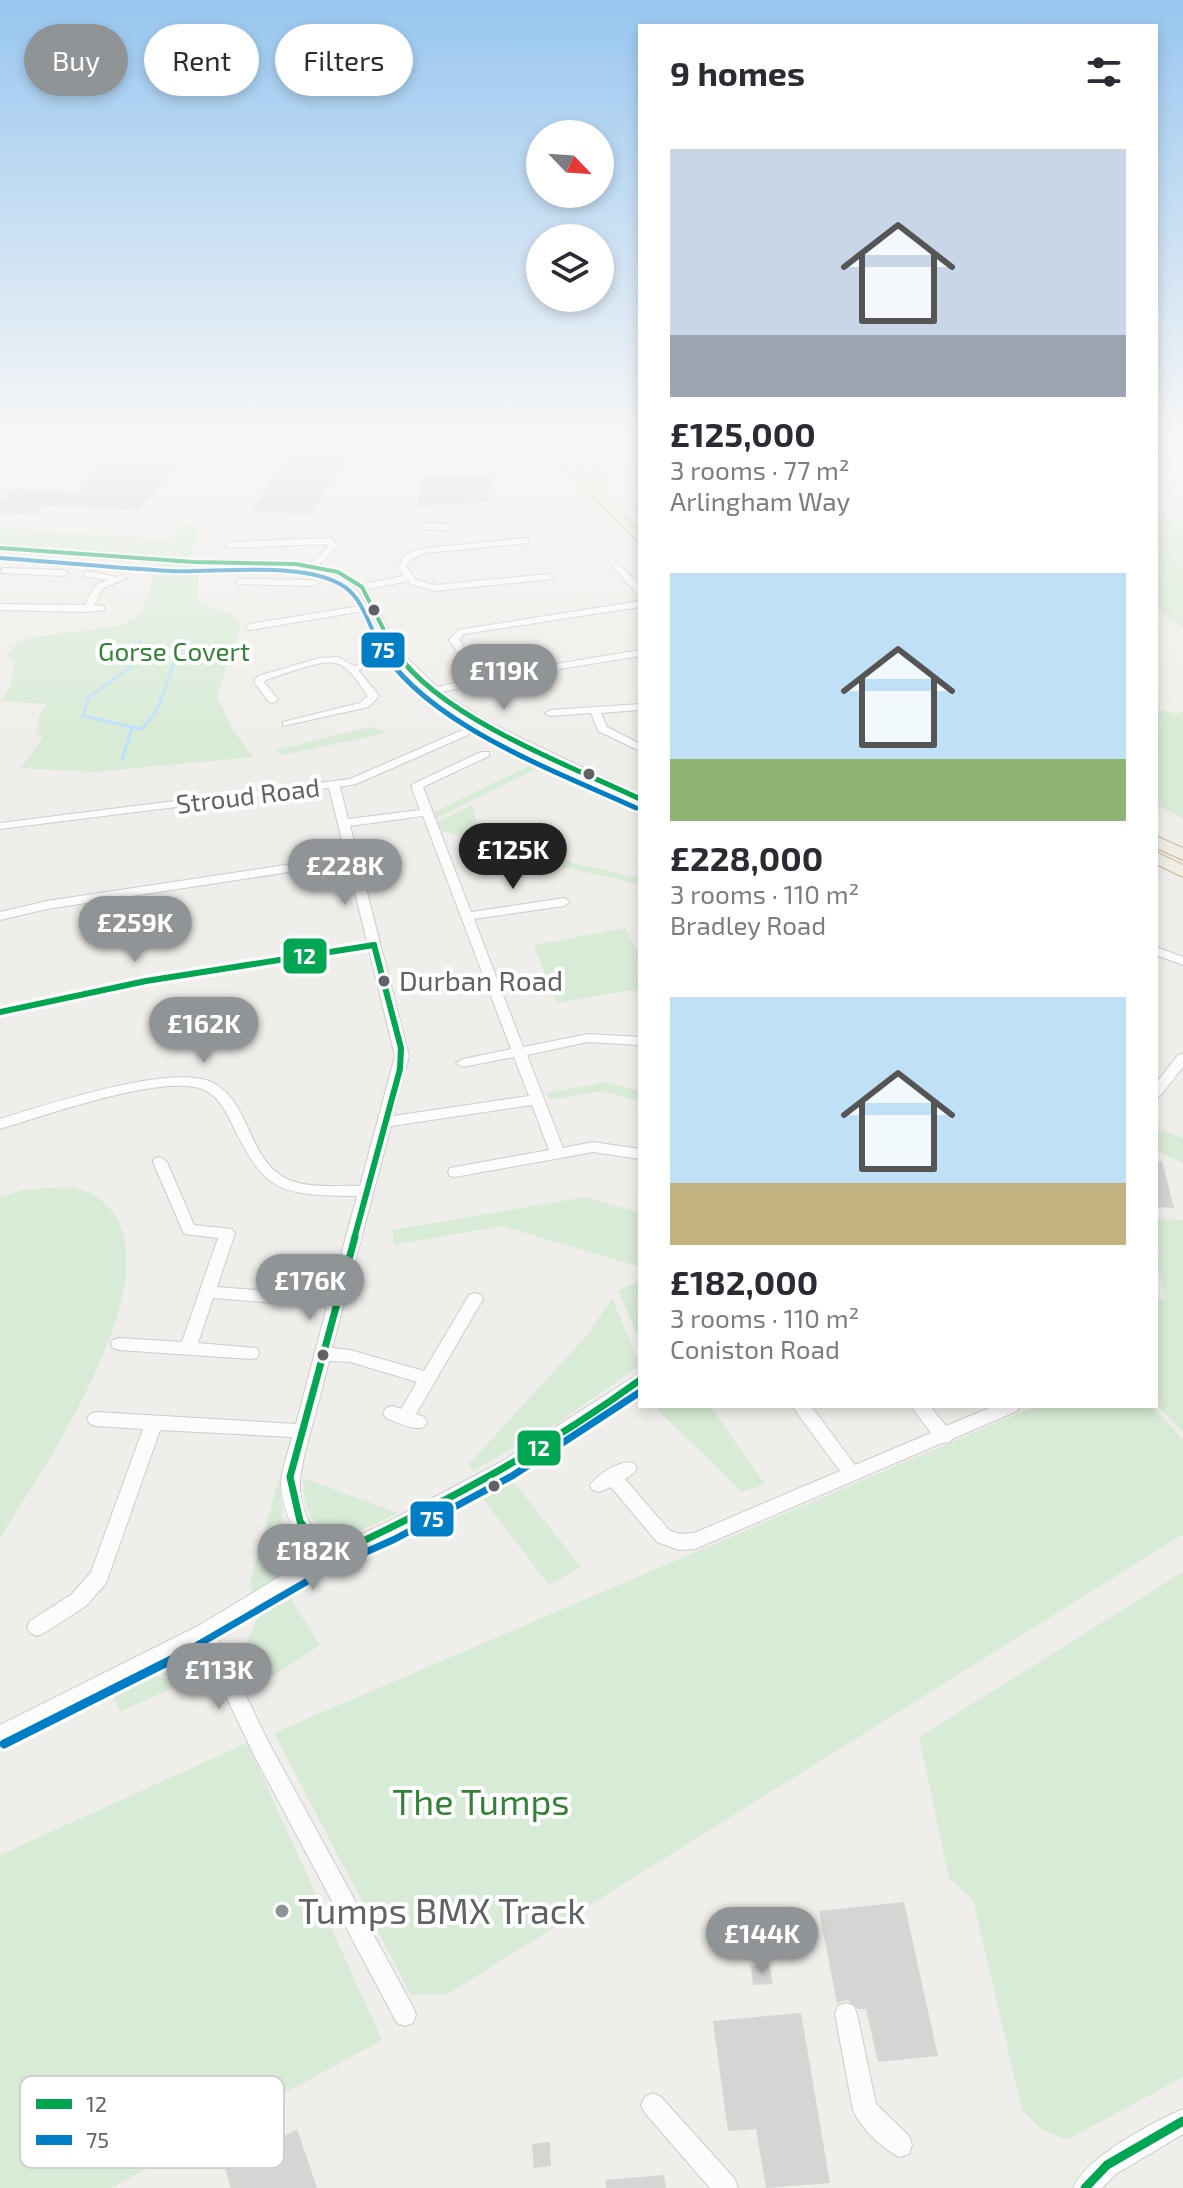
<!DOCTYPE html>
<html lang="en">
<head>
<meta charset="utf-8">
<style>
  body { margin:0; font-family:"Exo 2",sans-serif; background:#f2f2f3; color:#2b2b33; height:100vh; display:flex; flex-direction:column; font-size:30px; white-space:nowrap }
  * { box-sizing:border-box; margin:0 }
  p { font-size:26px; color:#7c7c81 }
  .icon { flex:none; width:44px; height:44px; fill:none; stroke:currentColor; stroke-width:2; stroke-linecap:round; stroke-linejoin:round }
  .map { position:relative; flex:1; overflow:hidden }
  .drawer { position:absolute; left:638px; top:24px; width:520px; height:1384px; display:flex; flex-direction:column; background:#fff; border-radius:0px; box-shadow:0 4px 12px #0003 }
  .drawer>* { flex:none }
  .hud { position:absolute; left:24px; top:24px; width:494px; height:72px; display:flex; gap:16px }
  .needle { width:52px; rotate:115deg }
  .buttons { position:absolute; left:526px; top:120px; display:grid; gap:16px }
  .buttons a { display:grid; place-items:center; width:88px; height:88px; border-radius:50%; background:#fff; box-shadow:0 4px 12px #0003; font-size:40px }
  .price { position:absolute; translate:-50% -68px; padding:0 18px; border-radius:28px; background:#919496; color:#fff; font-size:26px; line-height:52px; filter:drop-shadow(0 2px 4px #0008) }
  .price::after { content:''; position:absolute; left:50%; top:48px; width:24px; height:18px; margin-left:-12px; background:inherit; clip-path:polygon(0 0,100% 0,50% 100%) }
  .price.active { background:#222; color:#fff }
  ul { padding:0; list-style:none }
  li { display:grid; align-content:center; gap:16px; height:424px; padding:0 32px }
  li span { display:grid; place-items:center; height:248px; border-radius:0px; color:#555 }
  li>.icon { margin-inline-start:auto }
  span .icon { width:144px; height:144px; fill:#fffc; stroke-width:1 }
  li b { font-size:34px }
  h2 { display:flex; justify-content:space-between; align-items:center; height:96px; padding:0 32px; font-size:34px }
  .tag { padding:0 28px; border-radius:36px; background:#fff; box-shadow:0 4px 12px #0003; font-size:28px; line-height:72px }
  .tag.active { background:#919496; color:#fff }
  .map>svg:first-child { display:block }
  .green { fill:#d8ebd6 }
  .lines { fill:none; stroke-linecap:round; stroke-linejoin:round }
  .stream-far1 { stroke:#bfe0f9; stroke-width:2 }
  .stream { stroke:#bfe0f9; stroke-width:3 }
  .building { fill:#d6d5d3 }
  .minor-casing { stroke:#cbcccc; stroke-width:2 }
  .highway-casing { stroke:#c8b996; stroke-width:2 }
  .minor { fill:#fdfcfc; fill-rule:evenodd }
  .highway { fill:#f0ede3; fill-rule:evenodd }
  .bus-1-far4-casing { stroke:#fff; stroke-width:8 }
  .bus-1-far3-casing { stroke:#fff; stroke-width:10 }
  .bus-1-far2-casing { stroke:#fff; stroke-width:12 }
  .bus-1-far1-casing { stroke:#fff; stroke-width:13 }
  .bus-1-casing { stroke:#fff; stroke-width:15 }
  .bus-2-far3-casing { stroke:#fff; stroke-width:8 }
  .bus-2-far2-casing { stroke:#fff; stroke-width:10 }
  .bus-2-far1-casing { stroke:#fff; stroke-width:13 }
  .bus-2-casing { stroke:#fff; stroke-width:15 }
  .bus-1-far4 { stroke:#00a651; stroke-width:4 }
  .bus-1-far3 { stroke:#00a651; stroke-width:5 }
  .bus-1-far2 { stroke:#00a651; stroke-width:6 }
  .bus-1-far1 { stroke:#00a651; stroke-width:7 }
  .bus-1 { stroke:#00a651; stroke-width:9 }
  .bus-2-far3 { stroke:#007ec5; stroke-width:4 }
  .bus-2-far2 { stroke:#007ec5; stroke-width:5 }
  .bus-2-far1 { stroke:#007ec5; stroke-width:7 }
  .bus-2 { stroke:#007ec5; stroke-width:9 }
  .bus-dot { fill:#5f6368; stroke:#fff; stroke-width:3 }
  .poi-dot { fill:#919496; stroke:#fff; stroke-width:3 }
  .labels { text-anchor:middle; stroke-width:8; stroke-linejoin:round; paint-order:stroke }
  .far-park-label { font-size:26px; fill:#348238; stroke:#fff }
  .far-street-label { font-size:26px; fill:#5f6368; stroke:#fff }
  .bus-label { font-size:28px; fill:#5f6368; stroke:#fff; text-anchor:start }
  .near-park-label { font-size:36px; fill:#348238; stroke:#fff }
  .near-poi-label { font-size:36px; fill:#5f6368; stroke:#fff; text-anchor:start }
  .key { fill:#fff; stroke:#cfd0d2; stroke-width:2 }
  .key-label { font-size:22px; fill:#5f6368 }
  .line-badge { stroke:#fff; stroke-width:3 }
  .badge-label { font-size:22px; text-anchor:middle; font-weight:bold; fill:#fff }
</style>
</head>
<body>
<div class="map">
<svg width="1183" height="2188" viewBox="0 0 1183 2188">
  <rect width="100%" height="100%" fill="#efeeea"/>
  <g class="green">
    <path d="M 1156,508 L 1160,513 L 1183,524 L 1183,627 L 1156,609 Z"/>
    <path d="M 187,522 L 199,533 L 188,560 L 0,546 L 0,528 L 169,539 Z"/>
    <path d="M 156,562 L 199,565 L 197,602 L 231,614 L 241,626 L 217,696 L 230,726 L 253,757 L 95,772 L 21,768 L 43,737 L 35,734 L 40,724 L 36,723 L 46,704 L 1,701 C 10,692 15,673 14,660 L 4,657 C 8,653 13,646 18,643 C 45,629 122,634 138,615 C 149,600 151,579 156,562 Z"/>
    <path d="M 1156,709 L 1177,714 L 1183,711 L 1183,819 L 1156,804 Z"/>
    <path d="M 371,727 L 387,733 L 282,755 L 276,750 Z"/>
    <path d="M 545,758 L 552,761 L 437,818 L 434,812 Z"/>
    <path d="M 472,805 L 482,841 L 442,831 L 437,822 Z"/>
    <path d="M 491,845 L 640,878 L 640,881 L 638,884 L 564,867 L 505,875 Z"/>
    <path d="M 625,928 L 640,956 L 640,992 L 631,990 L 556,1003 L 534,945 Z"/>
    <path d="M 605,1082 L 640,1091 L 640,1101 L 602,1091 L 550,1100 L 547,1093 Z"/>
    <path d="M 1156,1129 L 1183,1138 L 1183,1163 L 1156,1150 Z"/>
    <path d="M 23,1190 C 40,1190 67,1184 83,1190 C 204,1240 39,1474 0,1538 L 0,1197 Z"/>
    <path d="M 586,1197 L 640,1213 L 640,1267 L 502,1226 L 393,1245 L 393,1230 Z"/>
    <path d="M 1156,1219 L 1183,1220 L 1183,1432 L 1156,1405 L 1156,1299 L 1166,1299 L 1156,1263 L 1159,1249 L 1156,1245 Z"/>
    <path d="M 640,1280 L 640,1341 L 618,1291 Z"/>
    <path d="M 612,1298 L 640,1365 L 558,1423 L 473,1471 L 468,1465 L 589,1333 Z"/>
    <path d="M 654,1406 L 710,1406 L 765,1484 L 742,1492 Z"/>
    <path d="M 1036,1406 L 1152,1406 L 1183,1439 L 1183,1534 L 446,1995 L 411,1995 L 274,1733 Z"/>
    <path d="M 510,1477 L 581,1567 L 549,1585 L 479,1494 Z"/>
    <path d="M 279,1478 L 283,1525 L 304,1558 L 257,1594 L 249,1587 Z"/>
    <path d="M 303,1478 L 398,1513 L 367,1528 L 332,1538 C 309,1524 303,1504 303,1478 Z"/>
    <path d="M 1183,1572 L 1183,2077 L 1067,2140 L 1041,2129 L 1022,2110 L 973,1900 L 949,1878 L 919,1737 Z"/>
    <path d="M 290,1598 L 320,1645 L 249,1692 L 238,1664 L 259,1614 Z"/>
    <path d="M 189,1659 L 201,1663 L 213,1683 L 156,1670 L 173,1661 Z"/>
    <path d="M 148,1675 L 183,1683 L 120,1712 L 112,1693 Z"/>
    <path d="M 247,1743 L 382,2040 L 111,2188 L 0,2188 L 0,1855 Z"/>
  </g>
  <g class="lines">
    <g class="stream-far1">
      <path d="M 140,644 L 142,638"/>
      <path d="M 181,644 L 184,637"/>
    </g>
    <g class="stream">
      <path d="M 132,727 L 83,716 L 89,697 L 131,667 L 140,642"/>
      <path d="M 122,760 L 132,727 L 142,729 L 157,710 L 182,642"/>
    </g>
  </g>
  <g class="building">
    <path d="M 302,435 L 359,435 L 354,445 L 296,443 Z"/>
    <path d="M 290,453 L 348,455 L 311,514 L 250,511 Z"/>
    <path d="M 107,462 L 177,465 L 139,510 L 44,506 L 36,515 L 0,513 L 0,501 L 12,489 L 79,492 Z"/>
    <path d="M 424,475 L 492,476 L 488,502 L 417,506 Z"/>
    <path d="M 1162,1161 L 1174,1208 L 1156,1207 L 1156,1162 Z"/>
    <path d="M 904,1902 L 938,2056 L 878,2062 L 866,2009 L 858,2009 L 847,2000 L 837,2003 L 819,1911 Z"/>
    <path d="M 769,1964 L 773,1984 L 753,1985 L 751,1966 Z"/>
    <path d="M 801,2013 L 830,2183 L 766,2188 L 756,2129 L 728,2131 L 713,2021 Z"/>
    <path d="M 297,2129 L 317,2188 L 231,2188 L 225,2168 Z"/>
    <path d="M 550,2142 L 551,2166 L 534,2168 L 532,2144 Z"/>
    <path d="M 664,2175 L 666,2188 L 606,2188 L 606,2180 Z"/>
  </g>
  <g class="lines">
    <g class="minor-casing">
      <g id="minor">
        <path d="M 0,439 L 402,449 L 406,451 L 402,453 L 0,443 Z"/>
        <path d="M 425,524 L 447,524 L 451,527 L 447,530 L 422,529 L 422,525 Z"/>
        <path d="M 525,538 L 528,539 L 528,543 L 425,553 L 411,559 L 406,566 L 416,580 L 436,585 L 548,574 L 552,577 L 551,579 L 436,591 L 410,584 L 408,581 L 367,589 L 399,650 L 437,687 L 476,678 L 449,640 L 458,630 L 640,601 L 640,607 L 464,634 L 459,640 L 484,676 L 640,650 L 640,656 L 510,677 L 442,692 L 488,722 L 640,795 L 640,802 L 484,728 L 356,784 L 340,787 L 348,819 L 420,810 L 411,786 L 413,784 L 481,752 L 489,752 L 489,756 L 423,787 L 471,912 L 564,898 L 570,902 L 564,906 L 474,919 L 523,1047 L 588,1034 L 640,1037 L 640,1045 L 588,1042 L 527,1055 L 563,1148 L 593,1142 L 640,1149 L 640,1159 L 593,1152 L 455,1177 L 450,1176 L 448,1172 L 450,1168 L 549,1150 L 532,1105 L 391,1126 L 332,1348 L 350,1350 L 424,1371 L 469,1295 L 475,1293 L 481,1295 L 483,1299 L 416,1414 L 424,1417 L 427,1422 L 424,1427 C 412,1431 397,1422 386,1418 L 383,1413 L 386,1408 L 392,1406 L 401,1409 L 417,1382 L 350,1362 L 329,1361 C 323,1385 317,1409 310,1433 C 296,1486 292,1504 328,1549 L 384,1524 L 501,1462 L 640,1373 L 640,1389 L 513,1472 L 396,1536 L 332,1565 L 216,1635 L 270,1745 L 413,2007 L 416,2015 L 413,2023 L 405,2026 L 397,2023 L 256,1759 L 201,1644 L 0,1745 L 0,1725 L 198,1626 L 312,1557 C 296,1535 277,1504 282,1475 C 284,1462 289,1450 292,1437 L 160,1430 L 106,1583 L 86,1606 L 44,1633 L 37,1636 L 30,1633 L 27,1627 L 30,1621 L 72,1594 L 91,1572 L 143,1429 L 96,1426 L 90,1424 L 87,1419 L 90,1414 L 96,1412 L 296,1424 L 327,1307 L 213,1298 L 198,1343 L 257,1348 L 259,1353 L 257,1358 L 251,1359 L 119,1350 L 113,1348 L 111,1344 L 113,1340 L 119,1338 L 182,1342 L 218,1238 L 184,1234 L 153,1162 L 155,1158 L 160,1157 L 167,1162 L 194,1225 L 232,1229 L 235,1233 L 217,1287 L 330,1296 L 357,1196 C 277,1195 265,1193 230,1120 C 224,1107 215,1094 202,1089 C 161,1074 44,1116 0,1129 L 0,1119 C 45,1105 167,1065 209,1081 C 251,1098 246,1159 287,1179 C 309,1189 337,1185 360,1186 L 395,1056 L 369,950 L 146,985 L 0,1016 L 0,1008 L 146,977 L 367,942 L 348,863 L 47,909 L 0,920 L 0,912 L 47,901 L 346,856 L 329,788 L 0,829 L 0,823 L 350,779 L 476,724 L 429,693 L 400,661 L 358,670 L 379,696 L 368,707 L 283,726 L 283,722 L 360,703 L 368,696 C 360,685 350,667 336,663 C 321,659 282,675 266,680 L 264,682 L 278,700 L 273,703 L 269,702 L 254,682 L 258,676 L 320,658 L 338,657 L 354,666 L 395,656 L 369,610 L 250,630 L 245,627 L 250,624 L 367,605 L 358,589 L 335,574 L 296,567 L 194,565 L 0,551 L 0,545 L 194,559 L 296,561 L 310,564 L 328,547 L 327,544 L 229,548 L 225,545 L 229,542 L 331,538 L 335,541 L 336,547 L 318,566 L 341,570 L 363,584 L 404,576 L 398,566 L 405,555 L 420,549 ZM 423,816 L 511,1049 L 463,1059 L 456,1063 L 463,1067 L 514,1057 L 529,1096 L 393,1116 L 409,1056 L 350,826 Z"/>
        <path d="M 617,563 L 640,586 L 640,595 L 637,594 L 614,568 L 613,566 Z"/>
        <path d="M 4,568 L 64,570 L 68,573 L 64,576 L 1,573 L 1,569 Z"/>
        <path d="M 88,571 L 117,577 L 122,575 L 126,578 L 102,589 L 94,605 L 104,606 L 104,610 L 88,612 L 0,610 L 0,604 L 85,605 L 95,585 L 108,580 L 85,576 L 85,572 Z"/>
        <path d="M 241,579 L 313,580 L 318,583 L 313,586 L 238,584 L 236,582 Z"/>
        <path d="M 640,704 L 640,710 L 601,713 L 607,727 L 640,744 L 640,751 L 598,731 L 591,713 L 550,716 L 545,713 L 550,710 Z"/>
        <path d="M 1156,947 L 1183,957 L 1183,965 L 1156,955 Z"/>
        <path d="M 1183,1054 L 1183,1067 L 1161,1095 L 1156,1097 L 1156,1083 L 1178,1055 Z"/>
        <path d="M 792,1406 L 811,1406 L 855,1465 L 931,1433 L 911,1406 L 930,1406 L 946,1426 L 994,1406 L 1020,1406 L 1017,1411 L 952,1439 L 950,1442 L 942,1443 L 695,1549 L 679,1550 L 657,1542 L 611,1487 L 599,1492 L 593,1490 L 590,1485 C 598,1474 621,1459 634,1463 L 637,1468 L 634,1473 L 625,1479 L 669,1530 L 679,1534 L 694,1533 L 840,1471 Z"/>
        <path d="M 846,2003 L 854,2006 L 857,2014 L 876,2104 L 909,2136 L 912,2145 L 909,2154 L 900,2157 C 883,2150 860,2127 853,2110 L 835,2014 L 838,2006 Z"/>
        <path d="M 653,2093 L 661,2097 L 735,2179 L 738,2188 L 710,2188 L 645,2113 L 641,2105 L 645,2097 Z"/>
        <path d="M 1183,2109 L 1183,2134 L 1116,2174 L 1102,2188 L 1073,2188 C 1085,2158 1153,2122 1183,2109 Z"/>
      </g>
    </g>
    <g class="highway-casing">
      <g id="highway">
        <path d="M 539,435 L 550,435 L 572,465 L 640,532 L 640,543 L 564,469 Z"/>
        <path d="M 557,435 L 568,435 L 602,477 L 602,481 L 594,481 Z"/>
        <path d="M 1156,836 L 1183,848 L 1183,860 L 1156,848 Z"/>
        <path d="M 1156,852 L 1183,865 L 1183,877 L 1156,864 Z"/>
      </g>
    </g>
    <use href="#minor" class="minor"/>
    <use href="#highway" class="highway"/>
    <g class="bus-1-far4-casing">
      <path id="bus-1-far4" d="M 0,548 L 194,562 L 296,564 L 338,572 L 362,587 L 391,644"/>
    </g>
    <g class="bus-1-far3-casing">
      <path id="bus-1-far3" d="M 390,642 C 427,713 569,765 640,799"/>
    </g>
    <g class="bus-1-far2-casing">
      <g id="bus-1-far2">
        <path d="M 0,1012 L 146,981 L 374,945"/>
        <path d="M 354,1239 L 400,1069 L 401,1048 L 374,945"/>
      </g>
    </g>
    <g class="bus-1-far1-casing">
      <g id="bus-1-far1">
        <path d="M 325,1559 L 300,1521 L 290,1477 L 355,1237"/>
        <path d="M 325,1559 C 435,1508 541,1452 640,1380"/>
      </g>
    </g>
    <g class="bus-1-casing">
      <path id="bus-1" d="M 1085,2188 L 1107,2165 L 1183,2121"/>
    </g>
    <g class="bus-2-far3-casing">
      <path id="bus-2-far3" d="M 0,558 C 57,562 114,568 170,571 C 217,573 306,560 345,587 C 363,600 369,625 379,644"/>
    </g>
    <g class="bus-2-far2-casing">
      <path id="bus-2-far2" d="M 378,642 C 419,722 558,772 636,808"/>
    </g>
    <g class="bus-2-far1-casing">
      <path id="bus-2-far1" d="M 175,1658 L 330,1568 L 395,1539 L 512,1476 L 640,1392"/>
    </g>
    <g class="bus-2-casing">
      <path id="bus-2" d="M 4,1744 L 179,1656"/>
    </g>
    <use href="#bus-1-far4" class="bus-1-far4"/>
    <use href="#bus-1-far3" class="bus-1-far3"/>
    <use href="#bus-1-far2" class="bus-1-far2"/>
    <use href="#bus-1-far1" class="bus-1-far1"/>
    <use href="#bus-1" class="bus-1"/>
    <use href="#bus-2-far3" class="bus-2-far3"/>
    <use href="#bus-2-far2" class="bus-2-far2"/>
    <use href="#bus-2-far1" class="bus-2-far1"/>
    <use href="#bus-2" class="bus-2"/>
  </g>
  <linearGradient id="sky" x2="0" y2="1"><stop stop-color="#97c6ef"/><stop offset="0.59" stop-color="#f8f7f6"/><stop offset="1" stop-color="#f8f7f6" stop-opacity="0"/></linearGradient>
  <rect width="1183" height="742" fill="url(#sky)"/>
  <g class="bus-dot">
    <circle cx="374" cy="610" r="7"/>
    <circle cx="589" cy="774" r="7"/>
    <circle cx="384" cy="981" r="7"/>
    <circle cx="323" cy="1355" r="7"/>
    <circle cx="494" cy="1486" r="7"/>
  </g>
  <circle class="poi-dot" cx="282" cy="1911" r="8"/>
  <g class="labels">
    <g class="far-park-label">
      <text x="174" y="661">Gorse Covert</text>
    </g>
    <g class="far-street-label">
      <text transform="translate(248 796) rotate(-7)" y="9">Stroud Road</text>
    </g>
    <g class="bus-label">
      <text x="399" y="991">Durban Road</text>
    </g>
    <g class="near-park-label">
      <text x="481" y="1815">The Tumps</text>
    </g>
    <g class="near-poi-label">
      <text x="298" y="1924">Tumps BMX Track</text>
    </g>
  </g>
  <rect x="20" y="2076" width="264" height="92" rx="12" class="key"/>
  <rect x="36" y="2099" width="36" height="10" fill="#00a651"/>
  <rect x="36" y="2135" width="36" height="10" fill="#007ec5"/>
  <g class="key-label">
    <text x="86" y="2112">12</text>
    <text x="86" y="2148">75</text>
  </g>
  <g class="line-badge">
    <rect x="360" y="631" width="46" height="38" rx="8" fill="#007ec5"/>
    <rect x="282" y="937" width="46" height="38" rx="8" fill="#00a651"/>
    <rect x="516" y="1429" width="46" height="38" rx="8" fill="#00a651"/>
    <rect x="409" y="1500" width="46" height="38" rx="8" fill="#007ec5"/>
  </g>
  <g class="badge-label">
    <text x="383" y="658">75</text>
    <text x="305" y="964">12</text>
    <text x="539" y="1456">12</text>
    <text x="432" y="1527">75</text>
  </g>
</svg>
<div class="buttons">
<a><svg class="needle" viewBox="-14 -14 28 28"><path d="M0-13l5 13h-10z" fill="#e53935"/><path d="M0 13l5-13h-10z" fill="#7c7c81"/></svg></a>
<a><svg class="icon" aria-label="layers" viewBox="0 0 24 24"><path d="M12 4l9 5-9 5-9-5zM3 14l9 5 9-5"/></svg></a>
</div>
<b class="price" style="left:504px;top:712px">£119K</b>
<b class="price active" style="left:513px;top:891px">£125K</b>
<b class="price" style="left:345px;top:907px">£228K</b>
<b class="price" style="left:135px;top:964px">£259K</b>
<b class="price" style="left:204px;top:1065px">£162K</b>
<b class="price" style="left:310px;top:1322px">£176K</b>
<b class="price" style="left:313px;top:1592px">£182K</b>
<b class="price" style="left:219px;top:1711px">£113K</b>
<b class="price" style="left:762px;top:1975px">£144K</b>
<div class="hud">
<a class="tag active">Buy</a>
<a class="tag">Rent</a>
<a class="tag">Filters</a>
</div>
<section class="drawer">
<h2>9 homes<svg class="icon" aria-label="filters" viewBox="0 0 24 24"><path d="M4 7h16M4 17h16"/><circle cx="9" cy="7" r="2"/><circle cx="15" cy="17" r="2"/></svg></h2>
<ul>
<li><span style="background:linear-gradient(#c9d6e8 75%,#9aa5b1 0)"><svg class="icon" aria-label="home" viewBox="0 0 24 24"><path d="M3 11l9-7 9 7M6 9v11h12V9"/></svg></span><div><b>£125,000</b><p>3 rooms · 77 m²</p><p>Arlingham Way</p></div></li>
<li><span style="background:linear-gradient(#bfe0f5 75%,#8fb573 0)"><svg class="icon" aria-label="home" viewBox="0 0 24 24"><path d="M3 11l9-7 9 7M6 9v11h12V9"/></svg></span><div><b>£228,000</b><p>3 rooms · 110 m²</p><p>Bradley Road</p></div></li>
<li><span style="background:linear-gradient(#bfe0f5 75%,#c2b280 0)"><svg class="icon" aria-label="home" viewBox="0 0 24 24"><path d="M3 11l9-7 9 7M6 9v11h12V9"/></svg></span><div><b>£182,000</b><p>3 rooms · 110 m²</p><p>Coniston Road</p></div></li>
</ul>
</section>
</div>
</body>
</html>
